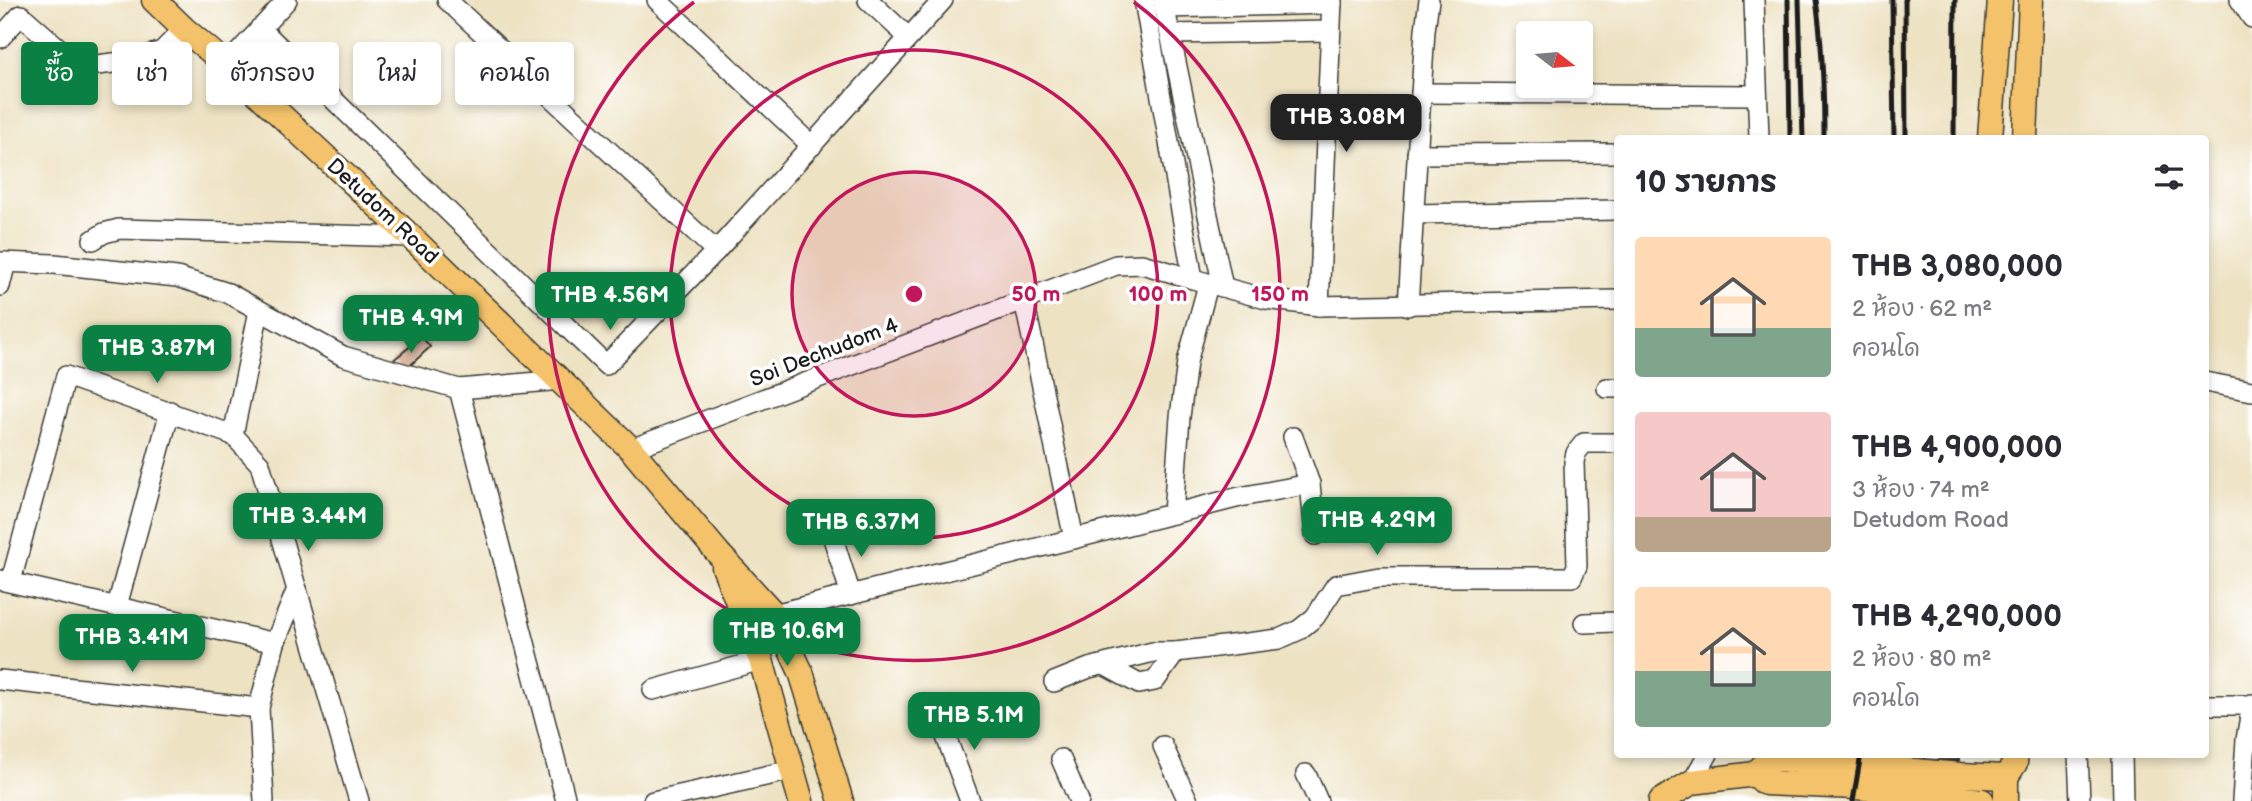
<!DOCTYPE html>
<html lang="th">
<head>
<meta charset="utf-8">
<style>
  body { margin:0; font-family:"Balsamiq Sans","Playpen Sans Thai",sans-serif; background:#f7f7f7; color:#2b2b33; height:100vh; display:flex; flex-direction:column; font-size:26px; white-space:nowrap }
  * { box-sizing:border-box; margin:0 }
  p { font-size:23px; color:#7c7c81 }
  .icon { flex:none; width:38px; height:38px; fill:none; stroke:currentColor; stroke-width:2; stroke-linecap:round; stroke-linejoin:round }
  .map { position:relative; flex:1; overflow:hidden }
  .details { position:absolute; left:1614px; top:135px; width:595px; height:623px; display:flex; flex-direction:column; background:#fff; border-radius:7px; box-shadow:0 4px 10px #0003 }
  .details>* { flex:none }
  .guide { position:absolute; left:21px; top:42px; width:665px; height:63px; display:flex; gap:14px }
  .needle { width:46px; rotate:106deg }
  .buttons { position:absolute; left:1516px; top:21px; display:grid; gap:14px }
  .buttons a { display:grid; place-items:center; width:77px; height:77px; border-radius:7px; background:#fff; box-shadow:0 4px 10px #0003; font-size:35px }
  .price { position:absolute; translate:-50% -60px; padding:0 16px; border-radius:14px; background:#0b8043; color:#fff; font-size:23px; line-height:46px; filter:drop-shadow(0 2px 4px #0008) }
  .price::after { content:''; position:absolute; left:50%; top:42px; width:21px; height:16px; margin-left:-10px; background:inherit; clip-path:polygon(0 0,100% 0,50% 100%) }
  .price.current { background:#222; color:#fff }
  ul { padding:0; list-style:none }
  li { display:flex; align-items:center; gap:21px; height:175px; padding:0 21px }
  li span { display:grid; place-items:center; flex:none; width:196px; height:140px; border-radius:7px; color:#555 }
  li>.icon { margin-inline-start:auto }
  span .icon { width:84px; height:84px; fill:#fffc; stroke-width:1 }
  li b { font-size:30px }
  h2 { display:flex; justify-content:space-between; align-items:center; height:84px; padding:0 21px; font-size:30px }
  .pill { padding:0 24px; border-radius:7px; background:#fff; box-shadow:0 4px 10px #0003; font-size:24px; line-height:63px }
  .pill.current { background:#0b8043; color:#fff }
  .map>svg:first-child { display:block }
  .building { fill:#d2a58d }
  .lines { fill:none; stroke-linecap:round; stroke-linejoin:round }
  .minor-casing { stroke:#3b3a35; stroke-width:22 }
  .major-casing { stroke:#3b3a35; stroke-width:27 }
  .minor { stroke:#fff; stroke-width:19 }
  .major { stroke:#f3c26a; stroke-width:24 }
  .rail { stroke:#1c1c1c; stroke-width:5 }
  .ring { fill:none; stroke:#c2185b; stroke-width:3.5 }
  .labels { text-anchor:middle; stroke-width:7; stroke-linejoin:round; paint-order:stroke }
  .street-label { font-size:21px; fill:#1c1c1c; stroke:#fff }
  .centre { fill:#c2185b; stroke:#fff; stroke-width:3.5 }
  .ring-label { font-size:21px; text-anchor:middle; font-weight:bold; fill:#c2185b; stroke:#fff; stroke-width:7; stroke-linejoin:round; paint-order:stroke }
</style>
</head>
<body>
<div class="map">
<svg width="2252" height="801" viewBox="0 0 2252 801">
  <rect width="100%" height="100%" fill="#fff"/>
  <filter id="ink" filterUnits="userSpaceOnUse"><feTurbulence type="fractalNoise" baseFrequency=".0143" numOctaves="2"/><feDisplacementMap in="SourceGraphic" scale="14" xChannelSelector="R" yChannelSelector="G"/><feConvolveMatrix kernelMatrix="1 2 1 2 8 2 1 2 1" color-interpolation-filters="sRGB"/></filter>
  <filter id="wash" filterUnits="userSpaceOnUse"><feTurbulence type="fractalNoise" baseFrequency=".00686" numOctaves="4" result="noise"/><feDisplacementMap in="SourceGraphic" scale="28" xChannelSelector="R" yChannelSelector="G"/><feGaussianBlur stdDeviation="1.57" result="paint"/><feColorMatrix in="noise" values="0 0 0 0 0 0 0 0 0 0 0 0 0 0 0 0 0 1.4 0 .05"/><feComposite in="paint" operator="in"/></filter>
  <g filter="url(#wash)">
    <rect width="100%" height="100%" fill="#ede2c2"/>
    <g id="blocks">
      <g class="building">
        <path d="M 422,337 L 430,347 L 403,372 L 392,361 Z"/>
        <rect x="1925" y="754" width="34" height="6"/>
      </g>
    </g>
  </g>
  <g filter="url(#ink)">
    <use href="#blocks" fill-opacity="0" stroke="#3b3a35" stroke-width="2"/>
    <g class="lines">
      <g class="minor-casing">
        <g id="minor">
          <path d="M 447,0 L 716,251"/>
          <path d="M 657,0 L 812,146"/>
          <path d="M 868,0 L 908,37"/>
          <path d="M 1144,0 L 1193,279 L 1266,299 L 1319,306 L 1617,300"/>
          <path d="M 1163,0 L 1223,287"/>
          <path d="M 1754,0 L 1759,138"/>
          <path d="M 2240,0 L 2252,18"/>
          <path d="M 1165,8 L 1332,4"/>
          <path d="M 260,28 L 606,365 L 716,251 L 943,0"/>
          <path d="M 1170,34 L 1330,31"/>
          <path d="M 0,38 L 21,15 L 80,67 L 130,61 L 162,51 L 184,29"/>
          <path d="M 227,65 L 287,0"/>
          <path d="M 1421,93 L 1757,95"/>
          <path d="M 1417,154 L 1617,153"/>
          <path d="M 1414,214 L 1617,210"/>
          <path d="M 93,240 L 104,233 L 119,229 L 411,237"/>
          <path d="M 0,262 L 54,264 L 177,277 L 228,293 L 343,356 L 459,389 L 561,380"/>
          <path d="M 0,286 L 6,262"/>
          <path d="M 1024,300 L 1074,539"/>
          <path d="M 1319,306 L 1332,0"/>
          <path d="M 1408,306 L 1425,30 L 1429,0"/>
          <path d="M 259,311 L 233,435 L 260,464 L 359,801"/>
          <path d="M 2205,382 L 2252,391"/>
          <path d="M 1607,388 L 1617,388"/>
          <path d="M 459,389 L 566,801"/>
          <path d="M 1293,437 L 1310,484 L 1315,535"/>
          <path d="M 631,449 L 1116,265 L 1142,264 L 1193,279"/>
          <path d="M 1173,514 L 1180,417 L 1187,362 L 1208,285"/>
          <path d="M 832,535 L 851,595"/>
          <path d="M 0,580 L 275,643"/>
          <path d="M 11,581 L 66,376 L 233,435"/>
          <path d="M 117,606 L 170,411"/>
          <path d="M 774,614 L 1240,497 L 1310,484"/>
          <path d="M 1584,623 L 1617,622"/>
          <path d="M 1104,665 L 1139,684 L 1155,681 L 1176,652"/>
          <path d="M 0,680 L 259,708"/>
          <path d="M 1054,682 L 1089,668 L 1153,652 L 1176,652 L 1279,639 L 1299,630 L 1315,617 L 1336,585 L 1379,577 L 1572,577 L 1577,566 L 1574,462 L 1576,453 L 1584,443 L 1617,443"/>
          <path d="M 653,690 L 761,660"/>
          <path d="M 2205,705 L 2252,705"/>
          <path d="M 939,718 L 970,801"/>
          <path d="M 1163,746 L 1188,801"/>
          <path d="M 2078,754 L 2080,801"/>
          <path d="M 2122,754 L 2123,801"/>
          <path d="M 1061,759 L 1079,801"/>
          <path d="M 1306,774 L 1318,801"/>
          <path d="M 1692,782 L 1708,754"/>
          <path d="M 264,801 L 259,708 L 275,643 L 297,589"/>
          <path d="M 653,801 L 792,770"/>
          <path d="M 2242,801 L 2246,740 L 2252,704"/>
        </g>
      </g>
      <g class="major-casing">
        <g id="major">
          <path d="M 154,0 L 184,29 L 227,65 L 411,237 L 631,449 L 718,553 L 774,614 L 801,672 L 841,801"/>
          <path d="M 1990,138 L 2000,0"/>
          <path d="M 2025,138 L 2031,0"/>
          <path d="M 724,567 L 761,660 L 801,801"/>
          <path d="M 1755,774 L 1765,783 L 1856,787 L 1982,801"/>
          <path d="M 2006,777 L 2015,763 L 2016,754"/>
          <path d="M 1661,801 L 1692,782 L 1755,774 L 1767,762 L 1779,759 L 1961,775 L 2006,777"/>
          <path d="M 2006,801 L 2006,777"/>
        </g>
      </g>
      <use href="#minor" class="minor"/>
      <use href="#major" class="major"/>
      <g class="rail">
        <path d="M 1788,0 L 1790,138"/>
        <path d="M 1799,0 L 1803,138"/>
        <path d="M 1816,0 C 1823,46 1824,92 1824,138"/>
        <path d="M 1892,0 L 1894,138"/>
        <path d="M 1905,0 L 1906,138"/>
        <path d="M 1954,138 L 1955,0"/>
        <path d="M 1853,801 L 1861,754"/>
      </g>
    </g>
  </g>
  <circle cx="914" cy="294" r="122" fill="#c2185b" fill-opacity=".12"/>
  <g class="ring">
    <circle cx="914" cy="294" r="122"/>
    <circle cx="914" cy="294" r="244"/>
    <path d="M1134 2A366 366 0 1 1 694 2"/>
  </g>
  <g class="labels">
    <g class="street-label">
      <text transform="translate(383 211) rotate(43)" y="7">Detudom Road</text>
      <text transform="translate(824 352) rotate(-21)" y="7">Soi Dechudom 4</text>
    </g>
  </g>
  <circle cx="914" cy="294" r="10" class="centre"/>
  <g class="ring-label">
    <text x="1036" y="301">50 m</text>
    <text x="1158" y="301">100 m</text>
    <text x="1280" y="301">150 m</text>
  </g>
</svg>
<div class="buttons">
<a><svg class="needle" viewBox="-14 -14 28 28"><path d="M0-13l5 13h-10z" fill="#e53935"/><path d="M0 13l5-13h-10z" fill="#7c7c81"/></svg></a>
</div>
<b class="price current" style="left:1346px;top:154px">THB 3.08M</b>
<b class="price" style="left:610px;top:332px">THB 4.56M</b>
<b class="price" style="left:411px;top:355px">THB 4.9M</b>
<b class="price" style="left:157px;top:385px">THB 3.87M</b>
<b class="price" style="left:308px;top:553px">THB 3.44M</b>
<b class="price" style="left:1377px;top:557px">THB 4.29M</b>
<b class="price" style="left:861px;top:559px">THB 6.37M</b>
<b class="price" style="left:787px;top:668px">THB 10.6M</b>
<b class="price" style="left:132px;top:674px">THB 3.41M</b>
<b class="price" style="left:974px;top:752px">THB 5.1M</b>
<div class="guide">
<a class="pill current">ซื้อ</a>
<a class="pill">เช่า</a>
<a class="pill">ตัวกรอง</a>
<a class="pill">ใหม่</a>
<a class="pill">คอนโด</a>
</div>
<section class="details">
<h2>10 รายการ<svg class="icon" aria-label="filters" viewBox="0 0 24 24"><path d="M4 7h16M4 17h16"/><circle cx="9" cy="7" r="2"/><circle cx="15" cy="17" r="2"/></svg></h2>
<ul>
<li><span style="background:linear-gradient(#ffd9b3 65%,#7fa58c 0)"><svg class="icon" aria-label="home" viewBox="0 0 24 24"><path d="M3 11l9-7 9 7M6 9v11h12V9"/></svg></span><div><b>THB 3,080,000</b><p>2 ห้อง · 62 m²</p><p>คอนโด</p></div></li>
<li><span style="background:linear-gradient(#f6c9c9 75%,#b9a48a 0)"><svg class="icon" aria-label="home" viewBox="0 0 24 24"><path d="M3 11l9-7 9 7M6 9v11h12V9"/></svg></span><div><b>THB 4,900,000</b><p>3 ห้อง · 74 m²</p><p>Detudom Road</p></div></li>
<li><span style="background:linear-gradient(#ffd9b3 60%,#7fa58c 0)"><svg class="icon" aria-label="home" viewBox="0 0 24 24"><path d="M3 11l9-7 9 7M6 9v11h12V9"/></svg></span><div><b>THB 4,290,000</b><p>2 ห้อง · 80 m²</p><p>คอนโด</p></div></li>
</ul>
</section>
</div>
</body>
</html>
